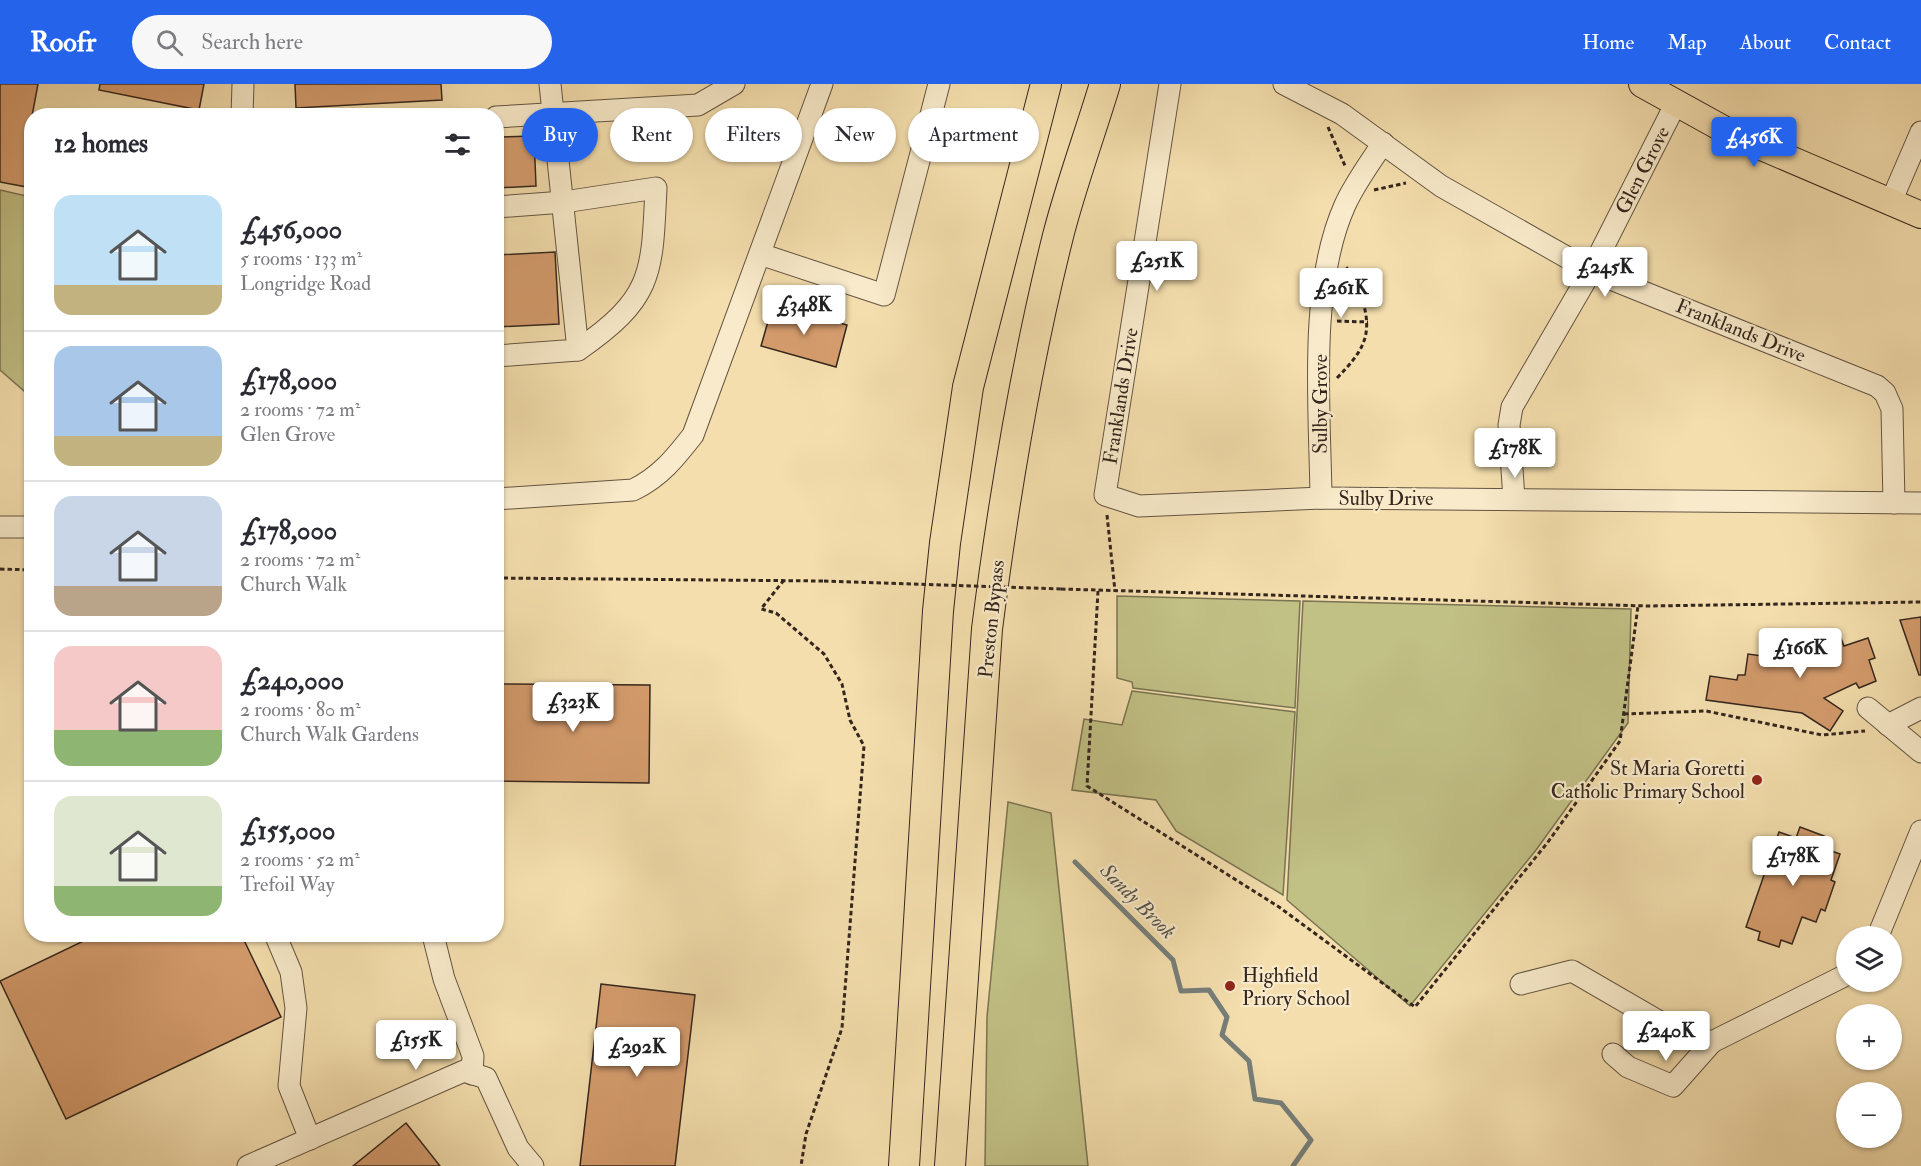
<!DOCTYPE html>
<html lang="en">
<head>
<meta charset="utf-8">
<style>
  body { margin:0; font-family:"IM FELL Double Pica",serif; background:#f7f7f7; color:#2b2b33; height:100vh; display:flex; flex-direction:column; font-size:22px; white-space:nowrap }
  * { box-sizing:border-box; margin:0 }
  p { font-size:20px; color:#7c7c81 }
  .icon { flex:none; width:33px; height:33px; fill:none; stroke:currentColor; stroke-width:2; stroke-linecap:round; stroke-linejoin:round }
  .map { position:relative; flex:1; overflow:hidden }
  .drawer { position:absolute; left:24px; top:24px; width:480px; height:834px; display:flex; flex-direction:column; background:#fff; border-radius:24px; box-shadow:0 2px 4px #0004 }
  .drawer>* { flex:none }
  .guide { position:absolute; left:522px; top:24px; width:570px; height:54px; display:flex; gap:12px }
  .buttons { position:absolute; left:1836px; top:842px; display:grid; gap:12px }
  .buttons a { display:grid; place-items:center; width:66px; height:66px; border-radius:50%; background:#fff; box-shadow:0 2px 4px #0004; font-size:30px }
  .price { position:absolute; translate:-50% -51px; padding:0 14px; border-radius:6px; background:#fff; color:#222; font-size:20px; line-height:39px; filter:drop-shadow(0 2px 3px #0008) }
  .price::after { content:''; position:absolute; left:50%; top:36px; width:18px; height:14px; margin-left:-9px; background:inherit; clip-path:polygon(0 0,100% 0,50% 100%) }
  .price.selected { background:#2563eb; color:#fff }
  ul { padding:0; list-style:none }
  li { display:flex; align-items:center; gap:18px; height:150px; padding:0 30px }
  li+li { border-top:2px solid #e1e1e2 }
  li span { display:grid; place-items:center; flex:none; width:168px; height:120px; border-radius:18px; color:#555 }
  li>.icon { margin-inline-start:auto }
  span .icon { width:72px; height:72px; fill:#fffc; stroke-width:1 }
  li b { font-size:26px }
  h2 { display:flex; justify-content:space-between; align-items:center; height:72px; padding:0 30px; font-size:26px }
  .chip { padding:0 21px; border-radius:27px; background:#fff; box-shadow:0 2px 4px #0004; font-size:21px; line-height:54px }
  .chip.selected { background:#2563eb; color:#fff }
  header { display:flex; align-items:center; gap:36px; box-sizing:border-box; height:84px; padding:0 30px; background:#2563eb; color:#fff }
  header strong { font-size:28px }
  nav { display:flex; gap:33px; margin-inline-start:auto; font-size:21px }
  .search { width:420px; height:54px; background:#f7f7f7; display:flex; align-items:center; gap:15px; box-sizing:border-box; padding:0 21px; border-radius:33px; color:#7c7c81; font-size:22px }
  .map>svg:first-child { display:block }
  .green { fill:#c1c085; stroke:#7a7352; stroke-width:1.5 }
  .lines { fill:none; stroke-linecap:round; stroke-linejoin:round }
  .stream { stroke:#767e79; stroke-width:5 }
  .building { fill:#d59c6d; stroke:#34261e; stroke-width:1.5 }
  .minor-casing { stroke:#645442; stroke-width:23 }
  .major-casing { stroke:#34261e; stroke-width:28 }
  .highway-casing { stroke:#34261e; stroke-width:32 }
  .path { stroke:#34261e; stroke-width:3; stroke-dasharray:4.5 3; stroke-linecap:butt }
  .minor { stroke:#f8eaca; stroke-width:21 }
  .major { stroke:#f4dead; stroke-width:26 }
  .highway { stroke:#f4dead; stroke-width:30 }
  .path-bridge { stroke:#34261e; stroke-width:3; stroke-dasharray:4.5 3; stroke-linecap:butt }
  .poi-dot { fill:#8f2418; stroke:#f8eaca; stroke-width:2 }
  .labels { text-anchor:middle; stroke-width:4.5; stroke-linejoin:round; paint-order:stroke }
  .street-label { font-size:20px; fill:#34261e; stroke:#f8eaca }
  .poi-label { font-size:20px; fill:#34261e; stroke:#f8eaca; text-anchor:end }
  .water-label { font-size:21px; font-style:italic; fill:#55524c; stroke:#f8eaca }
</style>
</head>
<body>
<header>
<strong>Roofr</strong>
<div class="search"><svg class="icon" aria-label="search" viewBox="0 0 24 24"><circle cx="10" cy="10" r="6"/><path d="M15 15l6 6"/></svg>Search here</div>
<nav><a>Home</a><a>Map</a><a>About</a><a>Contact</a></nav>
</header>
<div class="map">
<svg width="1921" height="1082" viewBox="0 0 1921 1082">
  <rect width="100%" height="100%" fill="#f4dead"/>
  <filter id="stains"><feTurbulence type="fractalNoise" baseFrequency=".00333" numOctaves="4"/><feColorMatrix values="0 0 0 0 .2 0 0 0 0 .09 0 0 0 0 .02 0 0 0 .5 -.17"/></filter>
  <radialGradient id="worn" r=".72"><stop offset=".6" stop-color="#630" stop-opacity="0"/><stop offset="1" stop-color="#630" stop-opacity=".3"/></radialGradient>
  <g class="green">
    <path d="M 0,106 L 31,113 L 31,313 L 0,286 Z"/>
    <path d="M 1117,512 L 1300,517 L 1295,624 L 1133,604 L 1132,598 L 1117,594 Z"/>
    <path d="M 1303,517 L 1631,525 L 1628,639 L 1536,766 L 1410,922 L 1287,816 Z"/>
    <path d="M 1132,607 L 1295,628 L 1283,811 L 1176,747 L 1156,716 L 1072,706 L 1084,635 L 1122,641 Z"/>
    <path d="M 1008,718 L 1051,729 L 1088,1082 L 985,1082 L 987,933 Z"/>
  </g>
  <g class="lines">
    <path class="stream" d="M 1075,778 L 1173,876 L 1181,907 L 1209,906 L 1227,933 L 1222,951 L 1249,977 L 1255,1015 L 1281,1019 L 1311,1056 L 1293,1082"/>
  </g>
  <g class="building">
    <path d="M 0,0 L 38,0 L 32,32 L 32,104 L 0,98 Z"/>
    <path d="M 100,0 L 204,0 L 199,26 L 99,6 Z"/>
    <path d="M 295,0 L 441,0 L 442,16 L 296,24 Z"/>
    <path d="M 534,52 L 536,102 L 496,104 L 496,53 Z"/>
    <path d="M 555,168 L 559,240 L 496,243 L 496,171 Z"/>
    <path d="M 773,220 L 847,241 L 836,283 L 761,262 Z"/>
    <path d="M 1921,533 L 1921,591 L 1919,591 L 1900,536 Z"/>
    <path d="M 1838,547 L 1844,562 L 1868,554 L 1875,574 L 1869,576 L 1876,597 L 1859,604 L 1856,599 L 1824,614 L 1843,627 L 1830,647 L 1802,629 L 1706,616 L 1710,592 L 1737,596 L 1738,591 L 1745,591 L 1748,570 L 1792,576 L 1787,564 Z"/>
    <path d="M 496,600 L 650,601 L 649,699 L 496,697 Z"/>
    <path d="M 1800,743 L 1824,752 L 1820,763 L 1840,770 L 1831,796 L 1835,798 L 1825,827 L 1821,825 L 1816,838 L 1802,833 L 1792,860 L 1781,856 L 1779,863 L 1758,856 L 1760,848 L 1746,843 L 1779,748 L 1796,754 Z"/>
    <path d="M 98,850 L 241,850 L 281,933 L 66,1035 L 0,897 Z"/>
    <path d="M 601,900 L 695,911 L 675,1082 L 580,1082 Z"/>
    <path d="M 406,1039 L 440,1082 L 353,1082 Z"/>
  </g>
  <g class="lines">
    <g class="minor-casing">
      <g id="minor">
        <path d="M 1170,0 L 1105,411 L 1139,422 L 1321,414 L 1921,419"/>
        <path d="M 1284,0 L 1342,30 L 1441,102 L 1591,187 L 1877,302 L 1885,309 L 1892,325 L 1894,419"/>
        <path d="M 242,32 L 243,0"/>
        <path d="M 496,33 L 698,21 L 734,0"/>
        <path d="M 1890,120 L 1921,48"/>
        <path d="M 496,123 L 564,118 L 656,104 C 652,191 653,214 578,266"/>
        <path d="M 760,170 L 884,211 L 939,0"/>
        <path d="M 496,272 L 578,266 L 550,0"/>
        <path d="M 1321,414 C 1320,325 1308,203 1345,121 C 1355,99 1370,79 1383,59"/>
        <path d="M 496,415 L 633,406 C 660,393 675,374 693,351 L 822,0"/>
        <path d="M 1514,415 L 1509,341 L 1512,323 L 1591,187 L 1676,19"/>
        <path d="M 0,443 L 32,443"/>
        <path d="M 1868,624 L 1921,668"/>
        <path d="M 1888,641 L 1921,624"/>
        <path d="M 275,850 L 291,888 L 296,924 L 289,1002 L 310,1055"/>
        <path d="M 433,851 L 444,895 L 473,972 L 472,990"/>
        <path d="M 1878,852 L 1921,747"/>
        <path d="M 1521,900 L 1572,887 L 1679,949 L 1712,958 L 1846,891"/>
        <path d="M 1613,970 L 1628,983 L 1673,1002 L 1712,958"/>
        <path d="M 248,1082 L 464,987 L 486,994 L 518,1064 L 533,1082"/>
      </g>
    </g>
    <g class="major-casing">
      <path id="major" d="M 1642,0 L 1736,52 L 1921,131"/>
    </g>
    <g class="highway-casing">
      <g id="highway">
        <path d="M 904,1082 L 938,527 L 945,459 L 968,303 L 1046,0"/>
        <path d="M 950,1082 L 987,545 C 1004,413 1026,280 1058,152 C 1071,101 1090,50 1105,0"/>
      </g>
    </g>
    <g class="path">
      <path d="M 1328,43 L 1346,84"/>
      <path d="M 1374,106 L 1406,99"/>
      <path d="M 1337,237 L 1368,238"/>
      <path d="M 1337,294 C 1362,268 1374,252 1362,215 C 1358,204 1353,191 1345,182"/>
      <path d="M 1107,431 L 1115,507"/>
      <path d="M 0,485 L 32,486"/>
      <path d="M 496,494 L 824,497"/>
      <path d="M 784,496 L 761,525 L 776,529 L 824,570 L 842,600 L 850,636 L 864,662 L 842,944 L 806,1050 L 801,1082"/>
      <path d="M 1061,505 L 1648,522 L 1921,518"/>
      <path d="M 1098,507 L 1087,702 L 1279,823 L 1415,923 L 1548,758 L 1620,657 L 1638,522"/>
      <path d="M 1624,630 L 1706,627 L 1822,651 L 1865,647"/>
    </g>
    <use href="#minor" class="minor"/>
    <use href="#major" class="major"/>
    <use href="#highway" class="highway"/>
    <path class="path-bridge" d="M 824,497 L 1061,505"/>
  </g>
  <g class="poi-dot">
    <circle cx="1757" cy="696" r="6"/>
    <circle cx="1230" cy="902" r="6"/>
  </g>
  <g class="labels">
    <g class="street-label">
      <text transform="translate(1642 86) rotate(-63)" y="7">Glen Grove</text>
      <text transform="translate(1741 246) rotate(22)" y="7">Franklands Drive</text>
      <text transform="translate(1120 312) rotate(-81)" y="7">Franklands Drive</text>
      <text transform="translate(1320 320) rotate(-90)" y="7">Sulby Grove</text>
      <text x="1386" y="421">Sulby Drive</text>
      <text transform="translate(991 535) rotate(-84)" y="7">Preston Bypass</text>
    </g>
    <g class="poi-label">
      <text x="1745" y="691">St Maria Goretti<tspan x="1745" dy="23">Catholic Primary School</tspan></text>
      <text x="1242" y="898" text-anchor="start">Highfield<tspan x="1242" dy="23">Priory School</tspan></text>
    </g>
    <g class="water-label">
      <text transform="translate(1138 817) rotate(45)" y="7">Sandy Brook</text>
    </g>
  </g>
  <rect width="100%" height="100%" filter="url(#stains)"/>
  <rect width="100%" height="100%" fill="url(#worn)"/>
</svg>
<div class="buttons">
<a><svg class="icon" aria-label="layers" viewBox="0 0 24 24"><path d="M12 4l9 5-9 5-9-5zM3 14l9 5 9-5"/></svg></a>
<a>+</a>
<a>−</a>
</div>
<b class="price selected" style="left:1754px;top:84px">£456K</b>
<b class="price" style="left:1157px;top:208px">£251K</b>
<b class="price" style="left:1605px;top:214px">£245K</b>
<b class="price" style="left:1341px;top:235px">£261K</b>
<b class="price" style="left:804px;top:252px">£348K</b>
<b class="price" style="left:1515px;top:395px">£178K</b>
<b class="price" style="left:1800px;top:595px">£166K</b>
<b class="price" style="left:573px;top:649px">£323K</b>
<b class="price" style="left:1793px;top:803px">£178K</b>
<b class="price" style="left:1666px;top:978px">£240K</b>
<b class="price" style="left:416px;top:987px">£155K</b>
<b class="price" style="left:637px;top:994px">£292K</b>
<div class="guide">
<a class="chip selected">Buy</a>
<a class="chip">Rent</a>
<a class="chip">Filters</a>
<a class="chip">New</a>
<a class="chip">Apartment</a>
</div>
<section class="drawer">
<h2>12 homes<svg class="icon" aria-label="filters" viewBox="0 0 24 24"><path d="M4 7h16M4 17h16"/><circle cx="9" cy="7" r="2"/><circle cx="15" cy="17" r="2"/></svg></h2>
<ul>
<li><span style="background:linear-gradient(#bfe0f5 75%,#c2b280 0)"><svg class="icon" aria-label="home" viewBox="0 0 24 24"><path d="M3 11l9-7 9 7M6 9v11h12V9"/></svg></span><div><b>£456,000</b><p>5 rooms · 133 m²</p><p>Longridge Road</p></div></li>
<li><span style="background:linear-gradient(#a9c7e8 75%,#c2b280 0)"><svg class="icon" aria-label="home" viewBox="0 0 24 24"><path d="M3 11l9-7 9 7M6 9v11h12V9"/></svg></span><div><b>£178,000</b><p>2 rooms · 72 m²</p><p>Glen Grove</p></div></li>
<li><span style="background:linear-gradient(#c9d6e8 75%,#b9a48a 0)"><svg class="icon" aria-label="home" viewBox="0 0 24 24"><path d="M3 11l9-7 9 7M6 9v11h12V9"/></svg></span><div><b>£178,000</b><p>2 rooms · 72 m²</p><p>Church Walk</p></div></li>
<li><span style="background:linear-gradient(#f6c9c9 70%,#8fb573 0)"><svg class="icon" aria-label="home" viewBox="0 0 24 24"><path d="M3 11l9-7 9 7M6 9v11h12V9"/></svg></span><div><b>£240,000</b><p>2 rooms · 80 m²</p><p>Church Walk Gardens</p></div></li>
<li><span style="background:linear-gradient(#dfe7d0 75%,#8fb573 0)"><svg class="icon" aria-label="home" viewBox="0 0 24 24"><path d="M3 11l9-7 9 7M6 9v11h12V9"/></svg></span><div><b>£155,000</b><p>2 rooms · 52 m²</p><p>Trefoil Way</p></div></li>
</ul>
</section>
</div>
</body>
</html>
